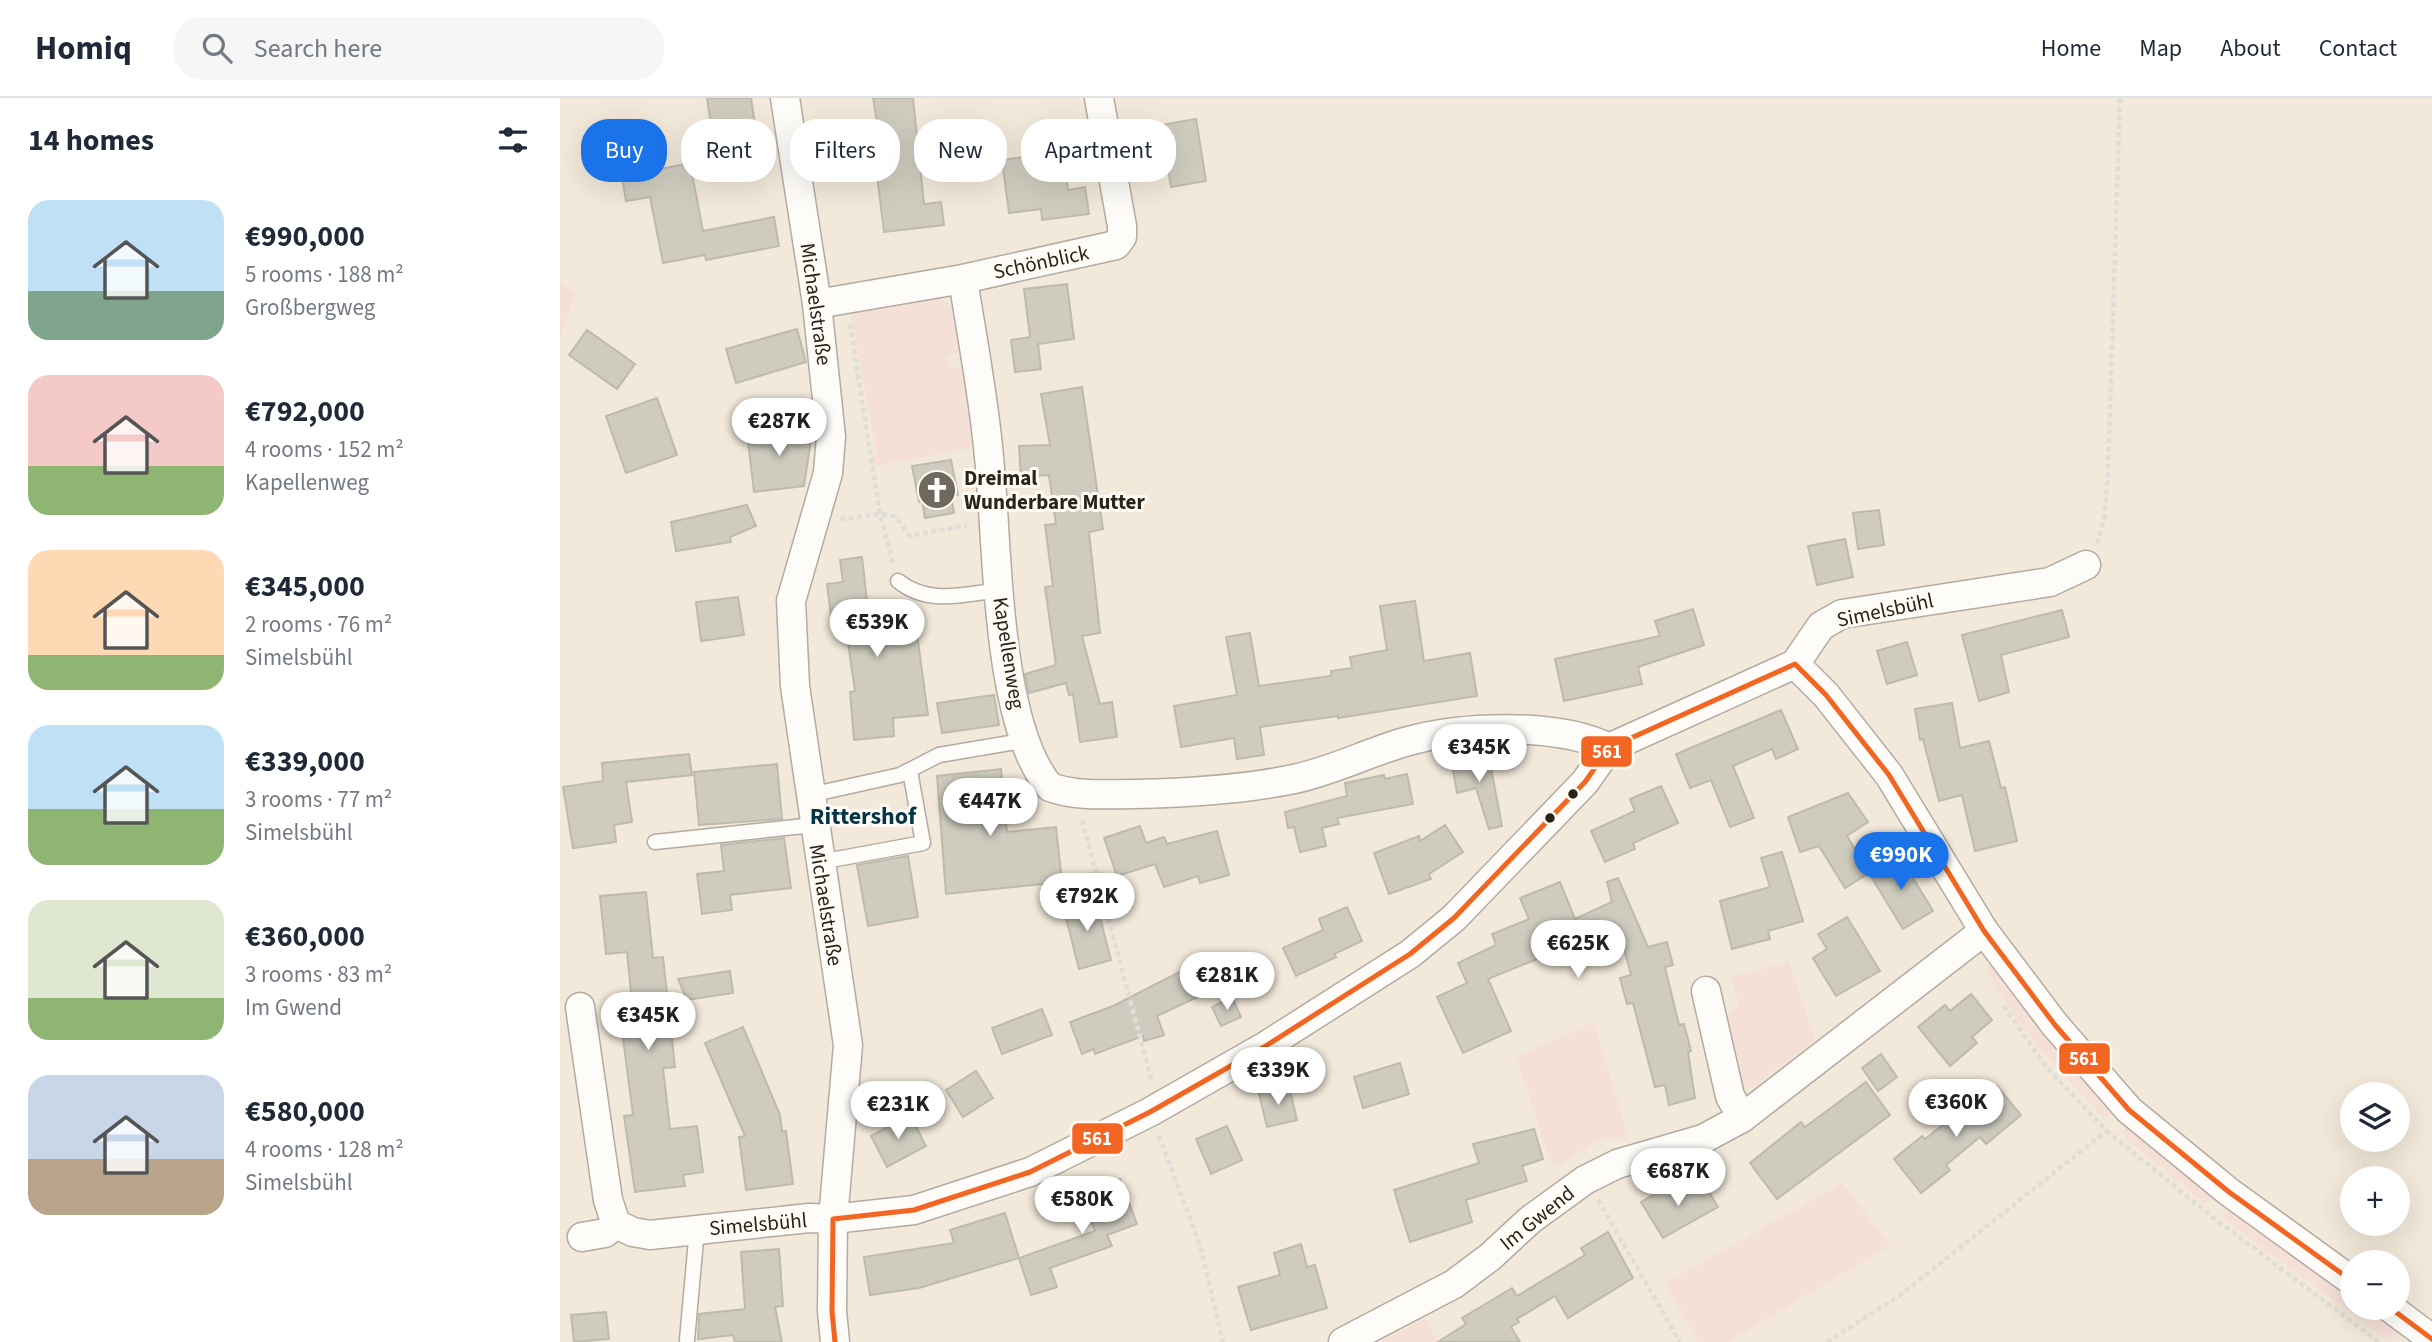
<!DOCTYPE html>
<html lang="en">
<head>
<meta charset="utf-8">
<style>
  body { margin:0; font-family:"Source Sans 3",sans-serif; background:#f6f6f7; color:#1f2937; height:100vh; display:flex; flex-direction:column; font-size:26px; white-space:nowrap }
  * { box-sizing:border-box; margin:0 }
  p { font-size:23px; color:#747a83 }
  .icon { flex:none; width:38px; height:38px; fill:none; stroke:currentColor; stroke-width:2; stroke-linecap:round; stroke-linejoin:round }
  .map { position:relative; flex:1; overflow:hidden }
  .panel { display:flex; flex-direction:column; background:#fff; width:560px }
  .panel>* { flex:none }
  .guide { position:absolute; left:21px; top:21px; width:665px; height:63px; display:flex; gap:14px }
  .controls { position:absolute; left:1780px; top:984px; display:grid; gap:14px }
  .controls a { display:grid; place-items:center; width:70px; height:70px; border-radius:50%; background:#fff; box-shadow:0 7px 28px #0002; font-size:35px }
  .price { position:absolute; translate:-50% -60px; padding:0 16px; border-radius:24px; background:#fff; color:#222; font-size:23px; line-height:46px; filter:drop-shadow(0 2px 4px #0008) }
  .price::after { content:''; position:absolute; left:50%; top:42px; width:21px; height:16px; margin-left:-10px; background:inherit; clip-path:polygon(0 0,100% 0,50% 100%) }
  .price.active { background:#1a73e8; color:#fff }
  ul { padding:0; list-style:none }
  li { display:flex; align-items:center; gap:21px; height:175px; padding:0 28px }
  li span { display:grid; place-items:center; flex:none; width:196px; height:140px; border-radius:21px; color:#555 }
  li>.icon { margin-inline-start:auto }
  span .icon { width:84px; height:84px; fill:#fffc; stroke-width:1 }
  li b { font-size:30px }
  h2 { display:flex; justify-content:space-between; align-items:center; height:84px; padding:0 28px; font-size:30px }
  .tag { padding:0 24px; border-radius:28px; background:#fff; box-shadow:0 7px 28px #0002; font-size:24px; line-height:63px }
  .tag.active { background:#1a73e8; color:#fff }
  header { display:flex; align-items:center; gap:42px; box-sizing:border-box; height:98px; padding:0 35px; background:#fff; border-bottom:2px solid #e0e1e3 }
  header strong { font-size:33px }
  nav { display:flex; gap:38px; margin-inline-start:auto; font-size:24px }
  .search { width:490px; height:63px; background:#f6f6f7; display:flex; align-items:center; gap:18px; box-sizing:border-box; padding:0 24px; border-radius:28px; color:#747a83; font-size:26px }
  main { display:flex; flex:1; min-height:0 }
  .map>svg:first-child { display:block }
  .green { fill:#f5e0d8 }
  .building { fill:#cfccbf; stroke:#bebaad; stroke-width:2 }
  .lines { fill:none; stroke-linecap:round; stroke-linejoin:round }
  .lane-casing { stroke:#b3aba0; stroke-width:17 }
  .street-casing { stroke:#b3aba0; stroke-width:31 }
  .path { stroke:#dfddd8; stroke-width:4.5; stroke-dasharray:5 3.5; stroke-linecap:butt }
  .lane { stroke:#fdfcf9; stroke-width:14 }
  .street { stroke:#fdfcf9; stroke-width:28 }
  .bus-1-casing { stroke:#fefbf5; stroke-width:10 }
  .bus-1 { stroke:#f26522; stroke-width:5 }
  .bus-dot { fill:#292318; stroke:#fefbf5; stroke-width:2.5 }
  .labels { text-anchor:middle; stroke-width:6; stroke-linejoin:round; paint-order:stroke }
  .street-label { font-size:21px; fill:#292318; stroke:#fefbf5 }
  .poi-label { font-size:21px; font-weight:bold; fill:#292318; stroke:#fefbf5; text-anchor:start }
  .quarter-label { font-size:24px; font-weight:bold; fill:#033448; stroke:#fefbf5 }
  .line-badge { stroke:#fefbf5; stroke-width:2.5 }
  .badge-label { font-size:19px; text-anchor:middle; font-weight:bold; fill:#fff }
</style>
</head>
<body>
<header>
<strong>Homiq</strong>
<div class="search"><svg class="icon" aria-label="search" viewBox="0 0 24 24"><circle cx="10" cy="10" r="6"/><path d="M15 15l6 6"/></svg>Search here</div>
<nav><a>Home</a><a>Map</a><a>About</a><a>Contact</a></nav>
</header>
<main>
<section class="panel">
<h2>14 homes<svg class="icon" aria-label="filters" viewBox="0 0 24 24"><path d="M4 7h16M4 17h16"/><circle cx="9" cy="7" r="2"/><circle cx="15" cy="17" r="2"/></svg></h2>
<ul>
<li><span style="background:linear-gradient(#bfe0f5 65%,#7fa58c 0)"><svg class="icon" aria-label="home" viewBox="0 0 24 24"><path d="M3 11l9-7 9 7M6 9v11h12V9"/></svg></span><div><b>€990,000</b><p>5 rooms · 188 m²</p><p>Großbergweg</p></div></li>
<li><span style="background:linear-gradient(#f6c9c9 65%,#8fb573 0)"><svg class="icon" aria-label="home" viewBox="0 0 24 24"><path d="M3 11l9-7 9 7M6 9v11h12V9"/></svg></span><div><b>€792,000</b><p>4 rooms · 152 m²</p><p>Kapellenweg</p></div></li>
<li><span style="background:linear-gradient(#ffd9b3 75%,#8fb573 0)"><svg class="icon" aria-label="home" viewBox="0 0 24 24"><path d="M3 11l9-7 9 7M6 9v11h12V9"/></svg></span><div><b>€345,000</b><p>2 rooms · 76 m²</p><p>Simelsbühl</p></div></li>
<li><span style="background:linear-gradient(#bfe0f5 60%,#8fb573 0)"><svg class="icon" aria-label="home" viewBox="0 0 24 24"><path d="M3 11l9-7 9 7M6 9v11h12V9"/></svg></span><div><b>€339,000</b><p>3 rooms · 77 m²</p><p>Simelsbühl</p></div></li>
<li><span style="background:linear-gradient(#dfe7d0 70%,#8fb573 0)"><svg class="icon" aria-label="home" viewBox="0 0 24 24"><path d="M3 11l9-7 9 7M6 9v11h12V9"/></svg></span><div><b>€360,000</b><p>3 rooms · 83 m²</p><p>Im Gwend</p></div></li>
<li><span style="background:linear-gradient(#c9d6e8 60%,#b9a48a 0)"><svg class="icon" aria-label="home" viewBox="0 0 24 24"><path d="M3 11l9-7 9 7M6 9v11h12V9"/></svg></span><div><b>€580,000</b><p>4 rooms · 128 m²</p><p>Simelsbühl</p></div></li>
</ul>
</section>
<div class="map">
<svg width="1872" height="1244" viewBox="0 0 1872 1244">
  <rect width="100%" height="100%" fill="#f2e9da"/>
  <g class="green">
    <path d="M 0,184 L 15,195 L 0,239 Z"/>
    <path d="M 369,196 C 398,203 399,228 404,253 L 386,257 L 389,270 L 405,268 L 417,341 L 412,349 L 403,352 L 315,368 L 313,358 L 317,357 L 290,214 Z"/>
    <path d="M 1229,864 L 1255,942 L 1191,990 L 1175,987 L 1162,924 L 1179,907 L 1171,879 Z"/>
    <path d="M 1429,865 L 1433,865 L 1556,1013 L 1549,1019 L 1543,1019 C 1501,974 1455,928 1426,872 Z"/>
    <path d="M 1034,924 L 1068,1038 L 1040,1042 L 993,1071 L 956,959 Z"/>
    <path d="M 1573,1025 L 1656,1100 L 1644,1105 L 1567,1041 L 1563,1034 L 1566,1028 Z"/>
    <path d="M 1282,1085 L 1331,1147 L 1168,1244 L 1138,1244 L 1105,1185 Z"/>
    <path d="M 1670,1107 L 1792,1191 L 1792,1209 L 1819,1209 L 1840,1227 L 1836,1239 L 1828,1242 L 1678,1132 L 1664,1121 L 1664,1112 Z"/>
    <path d="M 867,1220 L 877,1244 L 819,1244 Z"/>
  </g>
  <g class="building">
    <path d="M 147,0 L 191,0 L 195,27 L 152,34 Z"/>
    <path d="M 313,0 L 353,0 L 364,106 L 381,104 L 384,127 L 324,134 L 315,61 L 323,60 Z"/>
    <path d="M 636,21 L 646,83 L 611,89 L 601,27 Z"/>
    <path d="M 503,53 L 508,92 L 525,89 L 529,116 L 482,122 L 481,111 L 449,115 L 442,62 Z"/>
    <path d="M 130,65 L 143,133 L 214,119 L 219,148 L 146,162 L 145,157 L 103,165 L 90,99 L 66,103 L 62,79 Z"/>
    <path d="M 507,186 L 514,241 L 478,246 L 481,271 L 455,274 L 451,242 L 470,239 L 464,191 Z"/>
    <path d="M 237,231 L 246,264 L 176,285 L 166,251 Z"/>
    <path d="M 27,232 L 75,266 L 57,291 L 9,257 Z"/>
    <path d="M 522,289 L 543,431 L 529,434 L 540,535 L 522,538 L 540,606 L 552,604 L 557,639 L 520,644 L 513,596 L 509,597 L 506,585 L 469,595 L 465,576 L 496,567 L 485,489 L 493,488 L 485,427 L 496,426 L 489,377 L 461,379 L 459,348 L 490,347 L 481,296 Z"/>
    <path d="M 97,300 L 117,357 L 66,375 L 46,318 Z"/>
    <path d="M 253,328 L 244,388 L 194,394 L 187,335 Z"/>
    <path d="M 391,362 L 398,397 L 391,398 L 394,415 L 365,420 L 362,403 L 359,404 L 352,368 Z"/>
    <path d="M 187,407 L 196,428 L 170,439 L 171,444 L 116,453 L 111,424 Z"/>
    <path d="M 1319,412 L 1324,447 L 1298,451 L 1293,415 Z"/>
    <path d="M 1285,441 L 1293,479 L 1257,487 L 1248,448 Z"/>
    <path d="M 302,459 L 310,528 L 355,521 L 368,617 L 333,620 L 334,638 L 294,642 L 290,594 L 295,593 L 286,531 L 273,533 L 267,486 L 283,484 L 280,462 Z"/>
    <path d="M 178,499 L 184,537 L 141,543 L 136,504 Z"/>
    <path d="M 855,503 L 864,563 L 910,555 L 917,598 L 778,620 L 778,618 L 700,629 L 704,657 L 677,661 L 674,640 L 621,649 L 614,608 L 677,597 L 666,539 L 690,535 L 699,588 L 771,578 L 771,573 L 792,570 L 790,559 L 827,552 L 820,508 Z"/>
    <path d="M 1133,511 L 1144,547 L 1078,569 L 1082,586 L 1004,603 L 995,561 L 1100,538 L 1095,523 Z"/>
    <path d="M 1502,512 L 1509,539 L 1441,557 L 1449,594 L 1419,603 L 1402,537 Z"/>
    <path d="M 1347,544 L 1357,577 L 1327,586 L 1317,553 Z"/>
    <path d="M 434,597 L 439,627 L 382,635 L 377,605 Z"/>
    <path d="M 1392,605 L 1400,650 L 1429,643 L 1441,690 L 1445,689 L 1457,743 L 1415,753 L 1402,697 L 1379,703 L 1363,641 L 1360,642 L 1355,611 Z"/>
    <path d="M 1221,612 L 1238,651 L 1216,661 L 1212,651 L 1173,668 L 1194,720 L 1170,729 L 1151,682 L 1130,690 L 1116,656 Z"/>
    <path d="M 928,654 L 942,728 L 929,731 L 916,690 L 897,695 L 891,661 Z"/>
    <path d="M 129,656 L 132,677 L 66,684 L 72,724 L 54,727 L 56,744 L 13,750 L 3,689 L 43,683 L 42,665 Z"/>
    <path d="M 217,666 L 222,721 L 139,727 L 134,674 Z"/>
    <path d="M 441,671 L 447,734 L 496,729 L 502,784 L 386,796 L 377,678 Z"/>
    <path d="M 847,676 L 853,706 L 777,720 L 779,726 L 762,730 L 766,748 L 740,754 L 734,729 L 728,730 L 725,714 L 787,698 L 785,685 L 824,677 L 825,681 Z"/>
    <path d="M 1101,688 L 1118,725 L 1073,745 L 1075,751 L 1045,764 L 1031,733 L 1075,713 L 1070,701 Z"/>
    <path d="M 1288,695 L 1308,724 L 1287,738 L 1309,775 L 1285,790 L 1259,748 L 1240,754 L 1228,719 Z"/>
    <path d="M 885,727 L 903,754 L 869,776 L 871,781 L 829,796 L 814,755 L 859,738 L 860,743 Z"/>
    <path d="M 580,728 L 586,745 L 604,739 L 607,746 L 657,733 L 669,777 L 640,785 L 638,778 L 604,789 L 595,766 L 557,778 L 544,740 Z"/>
    <path d="M 224,740 L 231,790 L 170,797 L 172,812 L 142,816 L 137,776 L 164,773 L 161,747 Z"/>
    <path d="M 1222,754 L 1243,823 L 1208,833 L 1210,841 L 1172,851 L 1160,803 L 1210,789 L 1201,760 Z"/>
    <path d="M 1339,757 L 1373,813 L 1343,831 L 1309,775 Z"/>
    <path d="M 348,758 L 358,819 L 308,828 L 297,767 Z"/>
    <path d="M 1058,780 L 1088,849 L 1107,844 L 1113,867 L 1105,869 L 1119,927 L 1124,926 L 1131,953 L 1128,954 L 1135,1000 L 1109,1007 L 1105,987 L 1095,989 L 1073,905 L 1067,906 L 1060,880 L 1071,877 L 1058,828 L 928,881 L 951,933 L 903,955 L 877,899 L 907,885 L 898,865 L 936,847 L 932,836 L 969,821 L 960,800 L 1000,784 L 1015,821 L 1052,804 L 1047,784 Z"/>
    <path d="M 86,794 L 93,860 L 103,859 L 115,969 L 103,970 L 110,1031 L 137,1028 L 143,1074 L 123,1077 L 125,1088 L 75,1094 L 64,1018 L 73,1017 L 60,917 L 73,915 L 67,854 L 46,856 L 40,798 Z"/>
    <path d="M 535,800 L 551,862 L 519,871 L 503,808 Z"/>
    <path d="M 787,809 L 802,843 L 774,856 L 776,859 L 736,878 L 723,850 L 763,832 L 759,821 Z"/>
    <path d="M 1287,819 L 1320,873 L 1276,898 L 1253,860 L 1267,851 L 1258,836 Z"/>
    <path d="M 629,869 L 642,897 L 597,918 L 604,937 L 584,943 L 583,938 L 535,956 L 534,951 L 522,956 L 510,924 L 553,908 Z"/>
    <path d="M 170,873 L 173,895 L 127,902 L 118,881 Z"/>
    <path d="M 1411,896 L 1432,922 L 1412,939 L 1417,945 L 1390,968 L 1358,929 L 1385,907 L 1390,913 Z"/>
    <path d="M 672,899 L 681,919 L 661,928 L 652,909 Z"/>
    <path d="M 482,911 L 492,937 L 442,956 L 432,930 Z"/>
    <path d="M 183,929 L 220,1017 L 222,1033 L 226,1033 L 233,1086 L 186,1092 L 179,1039 L 185,1038 L 145,945 Z"/>
    <path d="M 1321,956 L 1337,979 L 1318,993 L 1302,970 Z"/>
    <path d="M 840,965 L 849,996 L 803,1010 L 794,979 Z"/>
    <path d="M 416,973 L 433,1000 L 403,1019 L 386,992 Z"/>
    <path d="M 1306,984 L 1330,1017 L 1217,1101 L 1190,1065 L 1241,1024 L 1245,1029 Z"/>
    <path d="M 729,988 L 737,1022 L 707,1029 L 699,996 Z"/>
    <path d="M 1437,988 L 1461,1017 L 1426,1046 L 1420,1039 L 1386,1067 L 1390,1072 L 1361,1095 L 1334,1061 L 1362,1038 L 1365,1041 L 1396,1017 L 1398,1020 Z"/>
    <path d="M 350,1017 L 366,1048 L 327,1069 L 311,1038 Z"/>
    <path d="M 667,1028 L 682,1062 L 651,1076 L 636,1041 Z"/>
    <path d="M 974,1031 L 983,1061 L 962,1068 L 967,1083 L 906,1102 L 912,1124 L 850,1144 L 834,1092 L 919,1065 L 913,1046 Z"/>
    <path d="M 560,1081 L 577,1126 L 547,1137 L 552,1148 L 490,1170 L 497,1189 L 471,1197 L 459,1160 L 535,1133 L 521,1095 Z"/>
    <path d="M 1143,1084 L 1158,1109 L 1103,1140 L 1081,1104 L 1111,1086 L 1119,1099 Z"/>
    <path d="M 445,1115 L 459,1160 L 359,1190 L 310,1197 L 304,1159 L 394,1145 L 390,1132 Z"/>
    <path d="M 1048,1134 L 1073,1180 L 1008,1220 L 995,1198 L 957,1221 L 959,1224 L 951,1229 L 960,1244 L 878,1244 L 906,1226 L 902,1220 L 952,1190 L 957,1198 L 1025,1157 L 1021,1150 Z"/>
    <path d="M 741,1146 L 747,1169 L 755,1167 L 767,1210 L 691,1232 L 678,1189 L 720,1177 L 714,1155 Z"/>
    <path d="M 219,1151 L 223,1208 L 215,1209 L 222,1244 L 175,1244 L 173,1237 L 138,1241 L 139,1216 L 185,1211 L 181,1154 Z"/>
    <path d="M 46,1214 L 49,1241 L 14,1244 L 11,1217 Z"/>
  </g>
  <g class="lines">
    <g class="lane-casing">
      <g id="lane">
        <path d="M 338,483 C 368,507 403,497 439,492"/>
        <path d="M 250,697 L 340,677 L 379,657 L 467,642"/>
        <path d="M 95,744 L 254,727"/>
        <path d="M 260,764 L 363,745 L 350,673"/>
        <path d="M 127,1242 L 137,1131"/>
      </g>
    </g>
    <g class="street-casing">
      <g id="street">
        <path d="M 225,0 L 257,206 L 271,339 L 268,375 L 231,503 L 235,588 L 288,947 L 273,1121 L 272,1213 L 275,1244"/>
        <path d="M 403,181 C 412,240 424,300 429,359 C 438,443 435,626 490,689 C 517,699 547,696 575,696 C 629,695 681,692 734,681 C 772,673 807,655 845,644 C 900,628 998,624 1049,650"/>
        <path d="M 257,206 L 403,181 L 556,147 L 562,139 L 562,128 L 539,0"/>
        <path d="M 1235,566 L 1266,597 L 1329,677 L 1424,833 L 1495,927 L 1569,1012 L 1669,1094 L 1792,1183"/>
        <path d="M 1146,893 L 1170,998 L 1182,1020"/>
        <path d="M 20,909 L 48,1102 L 56,1126 L 73,1134 L 90,1137 L 249,1120 L 273,1121 L 354,1112 L 470,1074 L 590,1014 L 704,949 L 850,856 L 894,820 L 1025,684 L 1049,650 L 1235,566 L 1261,528 L 1282,516 L 1490,484 L 1526,467"/>
        <path d="M 22,1139 L 45,1135 L 56,1126"/>
        <path d="M 1829,1209 L 1872,1241"/>
        <path d="M 783,1244 L 894,1186 L 930,1159 L 970,1122 L 1025,1082 L 1057,1066 L 1143,1041 L 1182,1020 L 1424,833"/>
      </g>
    </g>
    <g class="path">
      <path d="M 290,226 L 320,416 L 333,465"/>
      <path d="M 280,421 L 320,416 L 335,418 L 350,438 L 407,427"/>
      <path d="M 1537,446 L 1544,422 L 1548,375 L 1560,0"/>
      <path d="M 522,722 L 592,984"/>
      <path d="M 1444,908 L 1486,969 L 1547,1033 L 1651,1118 L 1819,1244"/>
      <path d="M 599,1038 L 640,1147 L 663,1244"/>
      <path d="M 1038,1102 L 1120,1244"/>
      <path d="M 1267,1244 L 1339,1198 L 1548,1032"/>
    </g>
    <use href="#lane" class="lane"/>
    <use href="#street" class="street"/>
    <g class="bus-1-casing">
      <g id="bus-1">
        <path d="M 1829,1209 L 1872,1241"/>
        <path d="M 275,1244 L 272,1213 L 273,1121 L 354,1112 L 470,1074 L 590,1014 L 704,949 L 850,856 L 894,820 L 1025,684 L 1049,650 L 1235,566 L 1266,597 L 1329,677 L 1424,833 L 1495,927 L 1569,1012 L 1669,1094 L 1792,1183"/>
      </g>
    </g>
    <use href="#bus-1" class="bus-1"/>
  </g>
  <defs>
    <g id="church-disc" transform="scale(2.0125)"><circle r="9.5" fill="#6f685c" stroke="#fefbf5"/><path d="M-1.2-6h2.4v3.5h3.3v2.4h-3.3V6h-2.4V-.1h-3.3v-2.4h3.3Z" fill="#fff"/></g>
  </defs>
  <g fill-rule="evenodd">
    <use href="#church-disc" x="377" y="392"/>
  </g>
  <g class="bus-dot">
    <circle cx="1013" cy="696" r="6"/>
    <circle cx="990" cy="720" r="6"/>
  </g>
  <g class="labels">
    <g class="street-label">
      <text transform="translate(481 164) rotate(-12)" y="7">Schönblick</text>
      <text transform="translate(256 206) rotate(82)" y="7">Michaelstraße</text>
      <text transform="translate(1325 512) rotate(-12)" y="7">Simelsbühl</text>
      <text transform="translate(449 555) rotate(81)" y="7">Kapellenweg</text>
      <text transform="translate(266 807) rotate(81)" y="7">Michaelstraße</text>
      <text transform="translate(977 1120) rotate(-39)" y="7">Im Gwend</text>
      <text transform="translate(198 1126) rotate(-5)" y="7">Simelsbühl</text>
    </g>
    <g class="poi-label">
      <text x="404" y="387">Dreimal<tspan x="404" dy="24">Wunderbare Mutter</tspan></text>
    </g>
    <g class="quarter-label">
      <text x="303" y="726">Rittershof</text>
    </g>
  </g>
  <g class="line-badge">
    <rect x="1020" y="637" width="53" height="33" rx="7" fill="#f26522"/>
    <rect x="1498" y="944" width="53" height="33" rx="7" fill="#f26522"/>
    <rect x="511" y="1024" width="53" height="33" rx="7" fill="#f26522"/>
  </g>
  <g class="badge-label">
    <text x="1047" y="660">561</text>
    <text x="1524" y="967">561</text>
    <text x="537" y="1047">561</text>
  </g>
</svg>
<div class="controls">
<a><svg class="icon" aria-label="layers" viewBox="0 0 24 24"><path d="M12 4l9 5-9 5-9-5zM3 14l9 5 9-5"/></svg></a>
<a>+</a>
<a>−</a>
</div>
<b class="price" style="left:219px;top:360px">€287K</b>
<b class="price" style="left:317px;top:561px">€539K</b>
<b class="price" style="left:919px;top:686px">€345K</b>
<b class="price" style="left:430px;top:740px">€447K</b>
<b class="price active" style="left:1341px;top:794px">€990K</b>
<b class="price" style="left:527px;top:835px">€792K</b>
<b class="price" style="left:1018px;top:882px">€625K</b>
<b class="price" style="left:667px;top:914px">€281K</b>
<b class="price" style="left:88px;top:954px">€345K</b>
<b class="price" style="left:718px;top:1009px">€339K</b>
<b class="price" style="left:1396px;top:1041px">€360K</b>
<b class="price" style="left:338px;top:1043px">€231K</b>
<b class="price" style="left:1118px;top:1110px">€687K</b>
<b class="price" style="left:522px;top:1138px">€580K</b>
<div class="guide">
<a class="tag active">Buy</a>
<a class="tag">Rent</a>
<a class="tag">Filters</a>
<a class="tag">New</a>
<a class="tag">Apartment</a>
</div>
</div>
</main>
</body>
</html>
